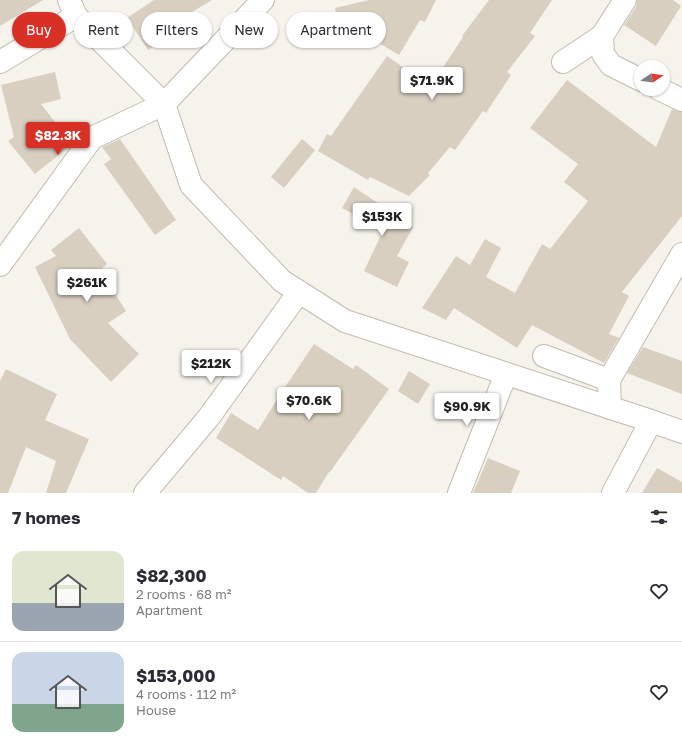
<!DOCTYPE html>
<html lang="en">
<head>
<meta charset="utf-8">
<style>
  body { margin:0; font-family:"Golos Text",sans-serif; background:#f7f7f7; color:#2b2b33; height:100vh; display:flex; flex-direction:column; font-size:15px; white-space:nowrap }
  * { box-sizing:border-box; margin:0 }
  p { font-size:13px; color:#7c7c81 }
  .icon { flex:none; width:22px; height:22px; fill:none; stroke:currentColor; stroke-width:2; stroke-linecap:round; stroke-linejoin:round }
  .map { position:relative; height:493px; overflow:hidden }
  .drawer { display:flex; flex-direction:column; background:#fff; flex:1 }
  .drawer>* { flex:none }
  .banner { position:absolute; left:12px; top:12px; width:400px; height:36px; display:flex; gap:8px }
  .needle { width:26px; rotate:77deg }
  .tools { position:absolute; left:634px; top:60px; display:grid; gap:8px }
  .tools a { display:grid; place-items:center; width:36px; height:36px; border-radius:50%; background:#fff; box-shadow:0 1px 3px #0004; font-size:20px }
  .price { position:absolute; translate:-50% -34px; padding:0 9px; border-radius:4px; background:#fff; color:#222; font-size:13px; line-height:26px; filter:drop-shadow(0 1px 2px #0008) }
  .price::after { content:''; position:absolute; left:50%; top:24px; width:12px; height:9px; margin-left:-6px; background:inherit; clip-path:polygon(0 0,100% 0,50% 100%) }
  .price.active { background:#d93025; color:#fff }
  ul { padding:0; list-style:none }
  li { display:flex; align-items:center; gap:12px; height:100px; padding:0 12px }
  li+li { border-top:1px solid #e1e1e2 }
  li span { display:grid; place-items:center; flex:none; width:112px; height:80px; border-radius:12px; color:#555 }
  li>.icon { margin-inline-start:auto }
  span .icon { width:48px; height:48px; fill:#fffc; stroke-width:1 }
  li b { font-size:17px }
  h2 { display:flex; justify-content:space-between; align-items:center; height:48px; padding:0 12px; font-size:17px }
  .chip { padding:0 14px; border-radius:18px; background:#fff; box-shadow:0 1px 3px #0004; font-size:14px; line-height:36px }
  .chip.active { background:#d93025; color:#fff }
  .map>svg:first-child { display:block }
  .building { fill:#d8cfc1 }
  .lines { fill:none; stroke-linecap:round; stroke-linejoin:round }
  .minor-casing { stroke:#c2bbae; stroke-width:24 }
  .minor { stroke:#fff; stroke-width:22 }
</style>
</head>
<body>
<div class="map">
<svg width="682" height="493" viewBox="0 0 682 493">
  <rect width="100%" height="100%" fill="#f6f3ec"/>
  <g class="building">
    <path d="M 0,0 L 43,0 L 0,26 Z"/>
    <path d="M 154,0 L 212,0 L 172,24 L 177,31 L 148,50 L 127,18 Z"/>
    <path d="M 369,0 L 436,0 L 425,22 L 420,20 L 399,55 L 369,37 L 380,18 L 339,28 L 335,8 Z"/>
    <path d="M 489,0 L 552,0 L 530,33 L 535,36 L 507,72 L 511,75 L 486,113 L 483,111 L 455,150 L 450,147 L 428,173 L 430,175 L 409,196 L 370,177 L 368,180 L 318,151 L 327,134 L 331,136 L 387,56 L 430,86 L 434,80 L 434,81 L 463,37 L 462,36 Z"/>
    <path d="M 637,0 L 673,0 L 681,6 L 656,46 L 624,25 L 636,7 Z"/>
    <path d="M 55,72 L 61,99 L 41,104 L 72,144 L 35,174 L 8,141 L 14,137 L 1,85 Z"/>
    <path d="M 567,80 L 656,147 L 672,109 L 682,112 L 682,216 L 622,292 L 629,296 L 609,334 L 619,338 L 604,363 L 532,325 L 517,348 L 454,308 L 446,320 L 422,308 L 456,256 L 470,265 L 485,239 L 501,248 L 486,277 L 515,293 L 542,244 L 550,249 L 588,201 L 564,182 L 578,164 L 530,128 Z"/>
    <path d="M 120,139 L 176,220 L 155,235 L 104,164 L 111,159 L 102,147 Z"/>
    <path d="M 302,139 L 315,150 L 284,188 L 271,177 Z"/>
    <path d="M 354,187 L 413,227 L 397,256 L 409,262 L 397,287 L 364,271 L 383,231 L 342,208 Z"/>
    <path d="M 79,228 L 107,264 L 100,270 L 126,311 L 108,323 L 139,354 L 111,382 L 70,339 L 35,267 L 56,256 L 51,250 Z"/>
    <path d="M 314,344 L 353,369 L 356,365 L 389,389 L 330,472 L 329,472 L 316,493 L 308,493 L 283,476 L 281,480 L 216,438 L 231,413 L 258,430 L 283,390 Z"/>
    <path d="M 643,347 L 682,361 L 682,394 L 627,373 Z"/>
    <path d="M 6,369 L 57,394 L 45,420 L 89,439 L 66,493 L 46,493 L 56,461 L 26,447 L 8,493 L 0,493 L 0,381 Z"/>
    <path d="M 409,371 L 430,384 L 418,404 L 398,391 Z"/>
    <path d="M 488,458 L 520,471 L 511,493 L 473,493 Z"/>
    <path d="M 657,468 L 682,482 L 682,493 L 642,493 Z"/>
  </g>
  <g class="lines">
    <g class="minor-casing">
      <g id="minor">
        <path d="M 69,0 L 76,16 L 164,104 L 191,185 L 282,281 L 345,321 L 651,421 L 682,432"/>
        <path d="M 625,0 L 602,36 L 603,54 L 611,65 L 641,80"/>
        <path d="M 0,62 L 76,16"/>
        <path d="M 563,62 L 602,36"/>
        <path d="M 659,89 L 682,100"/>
        <path d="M 0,265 L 92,138 L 164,104 L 263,0"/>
        <path d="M 544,356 L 609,380"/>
        <path d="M 610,408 L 609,380 L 682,254"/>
        <path d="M 145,493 L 209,417 L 299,292"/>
        <path d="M 459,493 L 506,374"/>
        <path d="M 613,493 L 651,421"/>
      </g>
    </g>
    <use href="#minor" class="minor"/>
  </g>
</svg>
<div class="tools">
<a><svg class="needle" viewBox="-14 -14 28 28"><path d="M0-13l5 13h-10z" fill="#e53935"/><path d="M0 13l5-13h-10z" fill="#7c7c81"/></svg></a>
</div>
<b class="price" style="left:432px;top:101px">$71.9K</b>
<b class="price active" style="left:58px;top:156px">$82.3K</b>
<b class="price" style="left:382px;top:237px">$153K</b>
<b class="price" style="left:87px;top:303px">$261K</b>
<b class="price" style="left:211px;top:384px">$212K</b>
<b class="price" style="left:309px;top:421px">$70.6K</b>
<b class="price" style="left:467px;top:427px">$90.9K</b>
<div class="banner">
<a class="chip active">Buy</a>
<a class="chip">Rent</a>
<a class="chip">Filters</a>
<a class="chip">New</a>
<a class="chip">Apartment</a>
</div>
</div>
<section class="drawer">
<h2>7 homes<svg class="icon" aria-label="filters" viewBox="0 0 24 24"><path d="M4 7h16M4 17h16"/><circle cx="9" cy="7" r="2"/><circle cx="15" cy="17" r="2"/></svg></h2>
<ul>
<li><span style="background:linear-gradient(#dfe7d0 65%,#9aa5b1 0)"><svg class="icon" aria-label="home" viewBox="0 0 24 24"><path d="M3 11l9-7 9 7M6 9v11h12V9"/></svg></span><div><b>$82,300</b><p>2 rooms · 68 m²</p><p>Apartment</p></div><svg class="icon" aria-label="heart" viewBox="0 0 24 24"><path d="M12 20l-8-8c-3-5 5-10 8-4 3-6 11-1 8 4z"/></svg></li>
<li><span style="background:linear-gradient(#c9d6e8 65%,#7fa58c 0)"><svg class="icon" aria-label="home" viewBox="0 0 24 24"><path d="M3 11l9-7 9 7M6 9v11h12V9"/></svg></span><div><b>$153,000</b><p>4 rooms · 112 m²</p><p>House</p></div><svg class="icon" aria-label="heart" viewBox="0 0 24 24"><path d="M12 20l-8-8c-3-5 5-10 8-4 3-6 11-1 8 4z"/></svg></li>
</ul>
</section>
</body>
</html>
